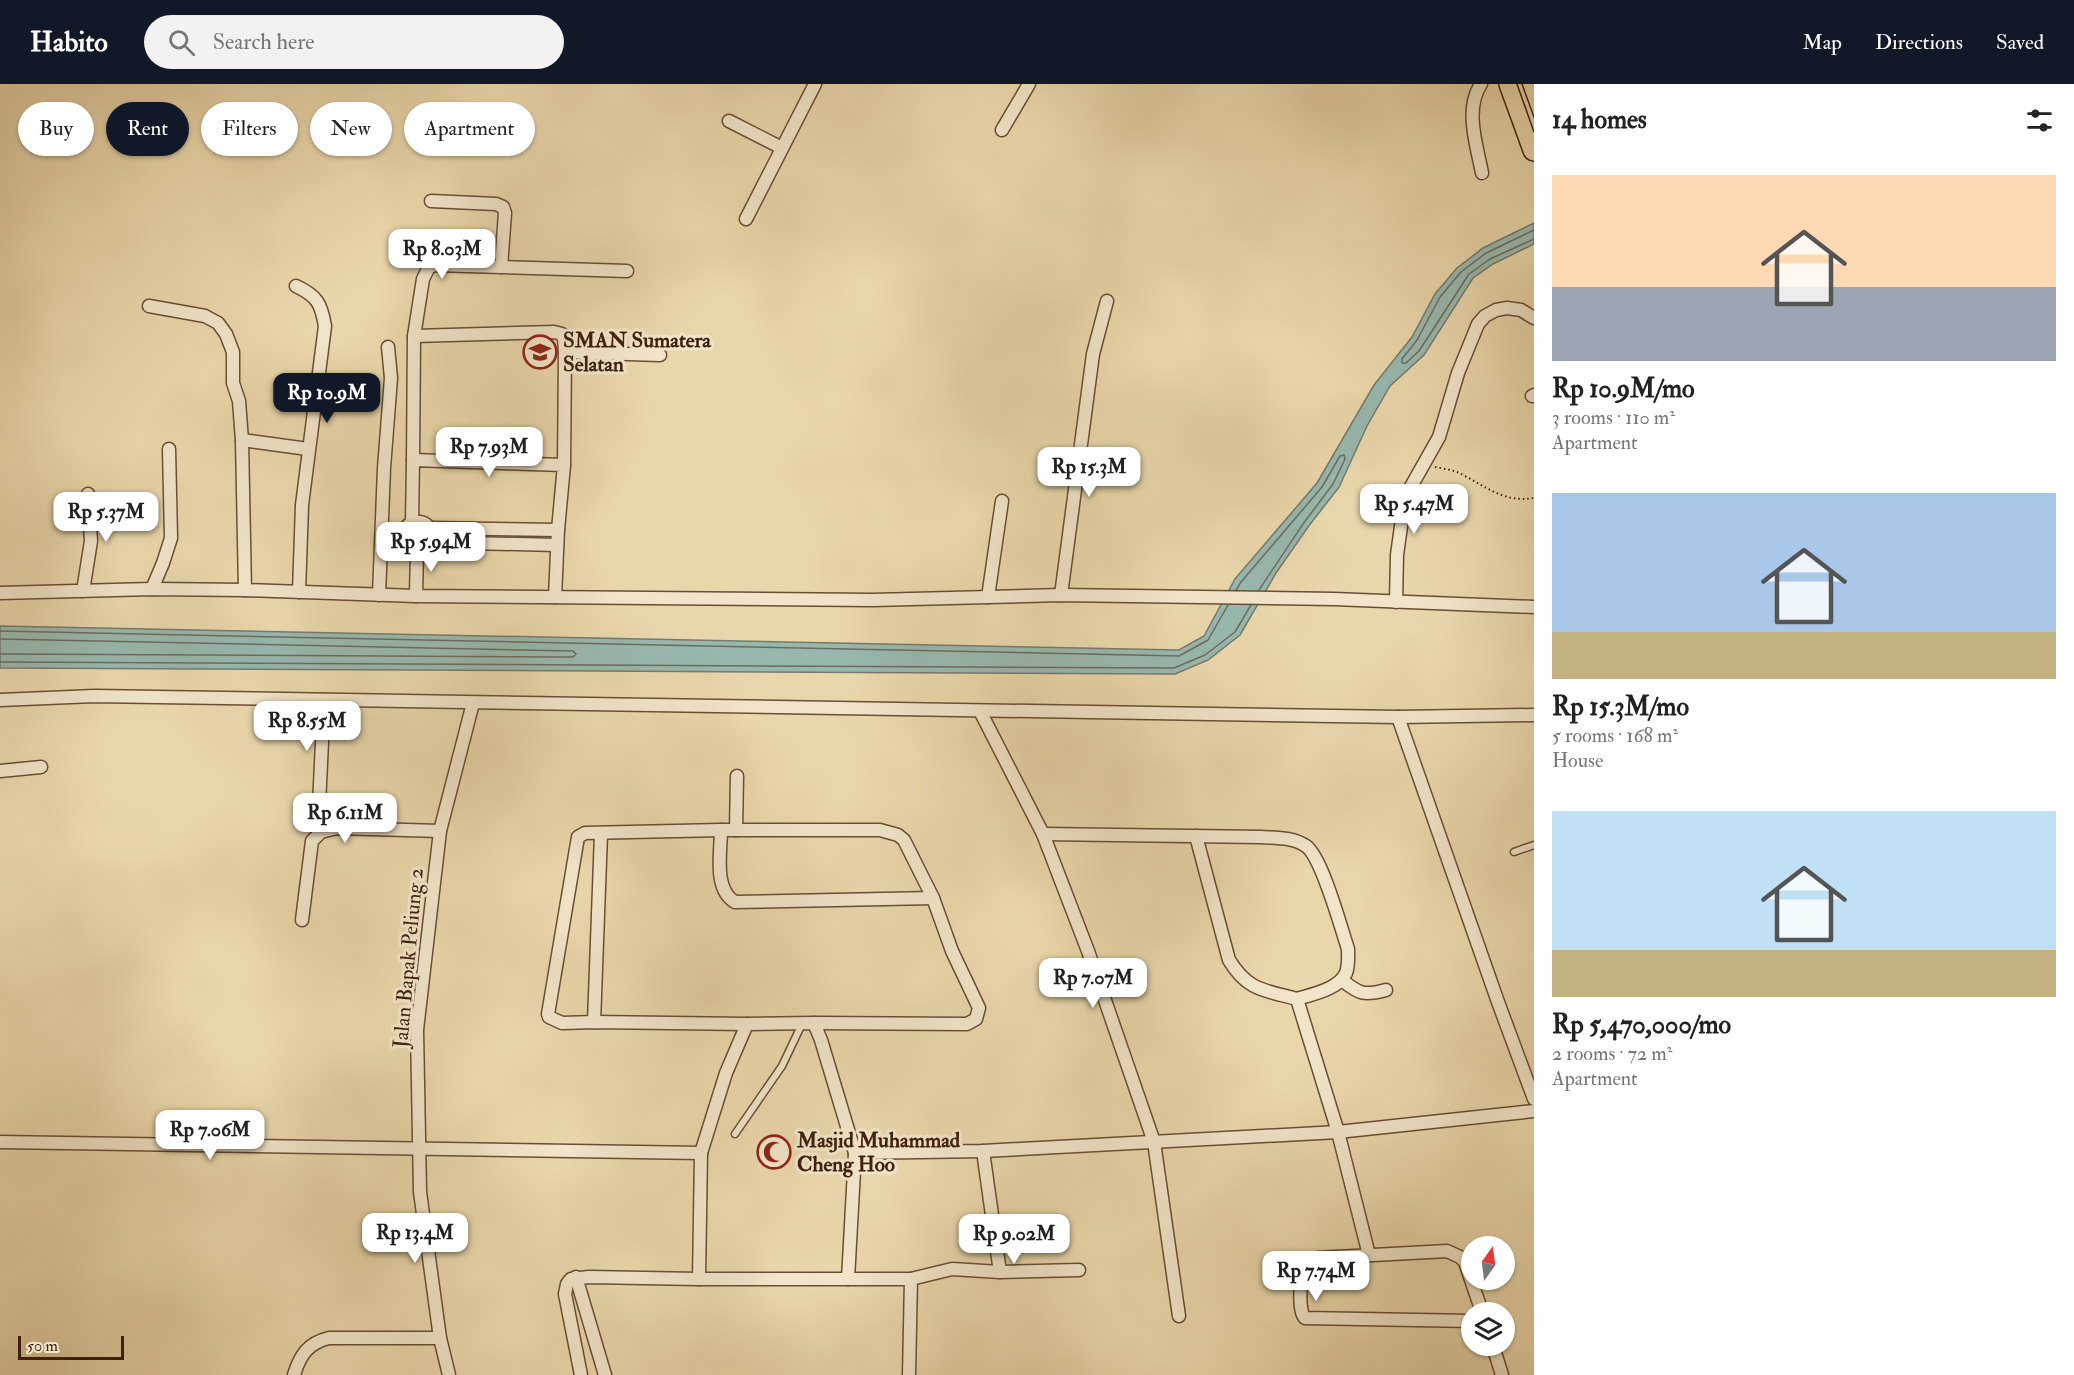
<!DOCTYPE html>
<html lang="en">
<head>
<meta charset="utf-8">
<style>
  body { margin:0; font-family:"IM FELL Double Pica",serif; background:#f2f2f2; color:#222; height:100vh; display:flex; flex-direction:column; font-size:22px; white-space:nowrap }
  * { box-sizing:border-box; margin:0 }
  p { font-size:20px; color:#767676 }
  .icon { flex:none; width:33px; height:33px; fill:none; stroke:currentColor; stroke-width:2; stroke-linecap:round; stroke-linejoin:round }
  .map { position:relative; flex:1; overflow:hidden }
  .details { display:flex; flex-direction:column; background:#fff; width:540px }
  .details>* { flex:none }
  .banner { position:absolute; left:18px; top:18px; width:570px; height:54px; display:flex; gap:12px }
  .needle { width:39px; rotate:14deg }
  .fabs { position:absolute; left:1461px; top:1152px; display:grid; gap:12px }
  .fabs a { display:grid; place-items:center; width:54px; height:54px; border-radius:50%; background:#fff; box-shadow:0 2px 4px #0004; font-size:30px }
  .scale { position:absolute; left:18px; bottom:15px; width:106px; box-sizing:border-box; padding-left:6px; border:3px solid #40200d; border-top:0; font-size:16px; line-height:21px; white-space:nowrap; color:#40200d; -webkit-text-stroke:4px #f1e4c8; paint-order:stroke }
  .price { position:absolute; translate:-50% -51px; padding:0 14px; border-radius:12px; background:#fff; color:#222; font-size:20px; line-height:39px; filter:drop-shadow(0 2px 3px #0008) }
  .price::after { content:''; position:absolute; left:50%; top:36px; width:18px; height:14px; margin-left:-9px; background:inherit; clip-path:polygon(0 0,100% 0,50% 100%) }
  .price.active { background:#111827; color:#fff }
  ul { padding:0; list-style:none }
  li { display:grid; align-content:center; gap:12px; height:318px; padding:0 18px }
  li span { display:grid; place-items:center; height:186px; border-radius:0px; color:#555 }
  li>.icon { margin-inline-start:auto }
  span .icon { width:108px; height:108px; fill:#fffc; stroke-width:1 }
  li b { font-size:26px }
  h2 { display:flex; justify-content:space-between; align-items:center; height:72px; padding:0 18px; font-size:26px }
  .chip { padding:0 21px; border-radius:27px; background:#fff; box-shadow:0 2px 4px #0004; font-size:21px; line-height:54px }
  .chip.active { background:#111827; color:#fff }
  header { display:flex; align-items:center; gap:36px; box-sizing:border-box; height:84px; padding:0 30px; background:#111827; color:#fff }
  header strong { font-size:28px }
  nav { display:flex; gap:33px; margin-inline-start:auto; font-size:21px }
  .search { width:420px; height:54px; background:#f2f2f2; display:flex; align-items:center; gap:15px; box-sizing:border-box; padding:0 21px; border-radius:33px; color:#767676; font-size:22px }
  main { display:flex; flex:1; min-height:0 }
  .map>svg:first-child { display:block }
  .water { fill:#98b8ae; stroke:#757b6e; stroke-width:1.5 }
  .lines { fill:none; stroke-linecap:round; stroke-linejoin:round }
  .shore { stroke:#6c6c5e; stroke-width:1.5 }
  .service-casing { stroke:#6a4e34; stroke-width:9 }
  .minor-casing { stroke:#6a4e34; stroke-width:15 }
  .trunk-casing { stroke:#40200d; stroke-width:24 }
  .path { stroke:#40200d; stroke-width:2; stroke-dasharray:1.5 3; stroke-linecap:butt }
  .service { stroke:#f1e4c8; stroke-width:6 }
  .minor { stroke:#f1e4c8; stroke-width:12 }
  .trunk { stroke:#e9d6aa; stroke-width:21 }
  .tram { stroke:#40200d; stroke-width:1.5 }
  .labels { text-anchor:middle; stroke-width:6; stroke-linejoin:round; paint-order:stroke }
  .poi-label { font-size:21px; font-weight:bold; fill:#40200d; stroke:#f1e4c8; text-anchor:start }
  .street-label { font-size:21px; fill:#40200d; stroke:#f1e4c8 }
</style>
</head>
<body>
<header>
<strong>Habito</strong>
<div class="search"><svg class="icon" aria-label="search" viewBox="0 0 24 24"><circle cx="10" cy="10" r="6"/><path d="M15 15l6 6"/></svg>Search here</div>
<nav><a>Map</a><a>Directions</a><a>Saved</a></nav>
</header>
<main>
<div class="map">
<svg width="1534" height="1291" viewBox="0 0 1534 1291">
  <rect width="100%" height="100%" fill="#e9d6aa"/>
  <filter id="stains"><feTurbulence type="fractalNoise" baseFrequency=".00333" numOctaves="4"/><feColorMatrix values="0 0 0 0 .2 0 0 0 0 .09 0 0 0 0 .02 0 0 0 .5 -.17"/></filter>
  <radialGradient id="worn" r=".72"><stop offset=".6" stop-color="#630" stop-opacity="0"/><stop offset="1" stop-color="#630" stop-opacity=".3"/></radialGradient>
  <path class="water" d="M 1534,139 L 1534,160 L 1493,180 L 1473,194 L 1424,271 L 1390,302 L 1367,342 L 1339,403 L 1308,443 L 1276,489 L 1240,551 L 1208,576 L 1175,590 L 0,584 L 0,542 L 1179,566 L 1204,552 L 1235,495 L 1317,399 L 1374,301 L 1412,253 L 1435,210 L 1457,184 L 1483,164 Z"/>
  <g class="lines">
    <g class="shore">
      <path d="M 1534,146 L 1486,169 L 1461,188 L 1440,213 L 1417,256 L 1402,275 L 1402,279 L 1406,279 L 1419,267 L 1469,190 L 1490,175 L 1534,155"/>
      <path d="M 1236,506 L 1241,498 L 1322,403 L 1340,372 L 1344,371 L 1345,375 L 1333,400 L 1303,440 L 1259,506"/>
      <path d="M 0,547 L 1179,572 L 1208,556 L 1228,521"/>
      <path d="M 0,555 L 573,567 L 576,570 L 573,573 L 0,570"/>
      <path d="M 0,578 L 1174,584 L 1205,571 L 1235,548 L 1251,521"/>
    </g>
    <g class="service-casing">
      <g id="service">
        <path d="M 1514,768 L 1534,761"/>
        <path d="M 735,1050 L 782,982 L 802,940"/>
      </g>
    </g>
    <g class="minor-casing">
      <g id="minor">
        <path d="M 1481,0 C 1464,26 1477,62 1482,89"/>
        <path d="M 729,37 L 782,64"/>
        <path d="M 1002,46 L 1029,0"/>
        <path d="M 431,117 L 496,120 L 503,123 L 505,129 L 501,183"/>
        <path d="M 746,135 L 815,0"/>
        <path d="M 296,202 C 317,212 321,219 325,242 L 302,421 L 299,508"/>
        <path d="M 149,222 L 205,232 L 218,239 L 226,250 L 233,268 L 233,299 L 239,317 L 242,356"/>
        <path d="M 414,252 L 554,248 L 562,250 L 564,255 L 565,268 L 564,381"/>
        <path d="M 565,268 L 660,271"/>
        <path d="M 1532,312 L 1534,311"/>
        <path d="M 413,376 L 414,252 L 423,195 L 429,183 L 436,181 L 627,187"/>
        <path d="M 412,438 C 448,433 424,488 404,453 L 405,444 L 412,438 L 413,376 L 564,381 L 558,446 L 555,513"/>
        <path d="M 430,444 L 558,446"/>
        <path d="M 429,458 L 557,461"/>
        <path d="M 152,505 L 163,479 L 171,454 L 169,365"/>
        <path d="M 245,506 L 242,356 L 308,365"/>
        <path d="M 83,507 L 91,457 L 88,410"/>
        <path d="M 0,509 L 152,505 L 245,506 L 416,512 L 873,516 L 1061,511 L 1334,515 L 1534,523"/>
        <path d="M 379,511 L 384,384 L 391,294 L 388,263"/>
        <path d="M 1061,511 L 1093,270 L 1107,217"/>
        <path d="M 416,512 L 417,465"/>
        <path d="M 988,513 L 1002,417"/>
        <path d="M 1396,518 L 1397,471 L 1404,421 L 1408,408 L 1439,353 L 1458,289 L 1478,240 L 1485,232 L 1496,226 L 1507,224 L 1521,226 L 1534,234"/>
        <path d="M 0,616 L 94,612 L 1398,633 L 1534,631"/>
        <path d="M 980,627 L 1043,750 L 1088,867 L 1154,1058 L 1179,1232"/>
        <path d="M 1398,633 L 1498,918 L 1534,1015"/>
        <path d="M 0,687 L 41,683"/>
        <path d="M 319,721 L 324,616"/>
        <path d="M 721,746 C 721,768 713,805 735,818 L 933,814"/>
        <path d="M 736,746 L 737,692"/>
        <path d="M 1043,750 L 1261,753 C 1277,754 1293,753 1306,762 C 1322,773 1341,844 1348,865 C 1348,872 1349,881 1346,889 C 1339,905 1313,910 1297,915 L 1338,1048 L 1369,1171"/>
        <path d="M 1196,752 L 1229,876 C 1248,907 1264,906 1297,915"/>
        <path d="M 302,836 L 312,757 L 321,748 L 337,744 L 440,747"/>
        <path d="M 1342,896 C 1359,910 1364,912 1386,906"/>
        <path d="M 594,938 L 601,750"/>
        <path d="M 747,940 L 594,938 L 562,939 L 549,933 L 548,930 L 578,753 L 585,749 L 721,746 L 880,746 L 898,751 L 904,756 L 933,814 L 952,867 L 979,924 L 976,935 L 967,940 L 814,939"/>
        <path d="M 0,1058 L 701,1069 L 726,989 L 747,940 L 814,939 L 821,956 L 855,1069 L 983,1067 L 1338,1048 L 1534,1027"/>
        <path d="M 701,1069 L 699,1195 L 848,1195 L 855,1069"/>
        <path d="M 1000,1188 L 1079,1186"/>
        <path d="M 576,1193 L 605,1291"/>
        <path d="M 848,1195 L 911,1195 L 952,1185 L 1000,1188 L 983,1067"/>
        <path d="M 1472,1237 L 1305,1234 C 1298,1228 1300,1196 1304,1187 C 1307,1180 1311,1177 1318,1174 L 1447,1167 L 1460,1173 L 1465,1178 L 1482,1228"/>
        <path d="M 1493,1262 L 1502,1291"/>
        <path d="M 294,1291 C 300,1271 308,1259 329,1254 L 440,1254"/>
        <path d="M 449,1291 L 440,1254 L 420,1108 L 417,946 L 440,747 L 473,619"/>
        <path d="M 581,1291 L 565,1210 L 567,1200 L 571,1195 L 589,1193 L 699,1195"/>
        <path d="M 909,1291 L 911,1195"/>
      </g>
    </g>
    <g class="trunk-casing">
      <path id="trunk" d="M 1510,0 L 1534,66"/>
    </g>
    <path class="path" d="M 1435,383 C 1445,385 1455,386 1463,391 C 1487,403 1504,419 1534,414"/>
    <use href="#service" class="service"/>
    <use href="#minor" class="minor"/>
    <use href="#trunk" class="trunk"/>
    <path class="tram" d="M 1517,0 L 1534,48"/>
  </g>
  <defs>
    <g id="school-ring" transform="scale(1.725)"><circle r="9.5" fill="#f1e4c8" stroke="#8f2418" stroke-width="1.5"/><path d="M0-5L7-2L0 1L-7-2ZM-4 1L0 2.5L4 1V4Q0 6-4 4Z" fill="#8f2418"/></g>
    <g id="mosque-ring" transform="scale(1.725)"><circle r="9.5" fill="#f1e4c8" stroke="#8f2418" stroke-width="1.5"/><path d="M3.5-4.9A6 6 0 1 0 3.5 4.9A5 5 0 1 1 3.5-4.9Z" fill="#8f2418"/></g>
  </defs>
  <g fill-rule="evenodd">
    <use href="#school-ring" x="540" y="268"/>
    <use href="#mosque-ring" x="774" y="1068"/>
  </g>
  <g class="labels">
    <g class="poi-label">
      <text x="563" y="263">SMAN Sumatera<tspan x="563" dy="24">Selatan</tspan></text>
      <text x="797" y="1063">Masjid Muhammad<tspan x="797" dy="24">Cheng Hoo</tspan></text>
    </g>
    <g class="street-label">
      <text transform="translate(408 874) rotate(-85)" y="7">Jalan Bapak Peliung 2</text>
    </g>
  </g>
  <rect width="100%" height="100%" filter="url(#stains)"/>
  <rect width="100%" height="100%" fill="url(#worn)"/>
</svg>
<div class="fabs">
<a><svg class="needle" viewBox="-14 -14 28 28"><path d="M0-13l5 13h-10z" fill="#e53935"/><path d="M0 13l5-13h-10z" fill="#767676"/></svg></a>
<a><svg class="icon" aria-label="layers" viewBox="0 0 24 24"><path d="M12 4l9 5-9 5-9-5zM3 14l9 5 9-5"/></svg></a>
</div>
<div class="scale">50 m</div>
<b class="price" style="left:442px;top:196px">Rp 8.03M</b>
<b class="price active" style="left:327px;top:340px">Rp 10.9M</b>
<b class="price" style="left:489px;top:394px">Rp 7.93M</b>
<b class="price" style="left:1089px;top:414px">Rp 15.3M</b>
<b class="price" style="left:1414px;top:451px">Rp 5.47M</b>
<b class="price" style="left:106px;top:459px">Rp 5.37M</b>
<b class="price" style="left:431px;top:489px">Rp 5.94M</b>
<b class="price" style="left:307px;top:668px">Rp 8.55M</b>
<b class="price" style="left:345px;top:760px">Rp 6.11M</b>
<b class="price" style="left:1093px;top:925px">Rp 7.07M</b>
<b class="price" style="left:210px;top:1077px">Rp 7.06M</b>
<b class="price" style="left:415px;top:1180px">Rp 13.4M</b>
<b class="price" style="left:1014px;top:1181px">Rp 9.02M</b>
<b class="price" style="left:1316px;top:1218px">Rp 7.74M</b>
<div class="banner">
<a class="chip">Buy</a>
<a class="chip active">Rent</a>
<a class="chip">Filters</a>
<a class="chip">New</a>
<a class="chip">Apartment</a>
</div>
</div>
<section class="details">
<h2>14 homes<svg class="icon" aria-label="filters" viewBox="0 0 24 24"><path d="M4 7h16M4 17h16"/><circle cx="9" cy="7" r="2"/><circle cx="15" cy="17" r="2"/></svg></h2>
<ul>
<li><span style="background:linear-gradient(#ffd9b3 60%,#9aa5b1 0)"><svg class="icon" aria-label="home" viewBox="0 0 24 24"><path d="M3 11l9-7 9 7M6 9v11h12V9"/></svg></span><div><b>Rp 10.9M/mo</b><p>3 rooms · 110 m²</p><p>Apartment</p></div></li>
<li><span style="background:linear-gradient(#a9c7e8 75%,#c2b280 0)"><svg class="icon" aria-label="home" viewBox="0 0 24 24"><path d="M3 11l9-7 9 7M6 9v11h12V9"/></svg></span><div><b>Rp 15.3M/mo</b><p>5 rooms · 168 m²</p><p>House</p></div></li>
<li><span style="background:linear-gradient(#bfe0f5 75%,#c2b280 0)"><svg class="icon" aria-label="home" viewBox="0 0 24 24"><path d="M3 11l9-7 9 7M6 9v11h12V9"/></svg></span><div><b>Rp 5,470,000/mo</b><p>2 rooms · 72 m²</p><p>Apartment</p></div></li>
</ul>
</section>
</main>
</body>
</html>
